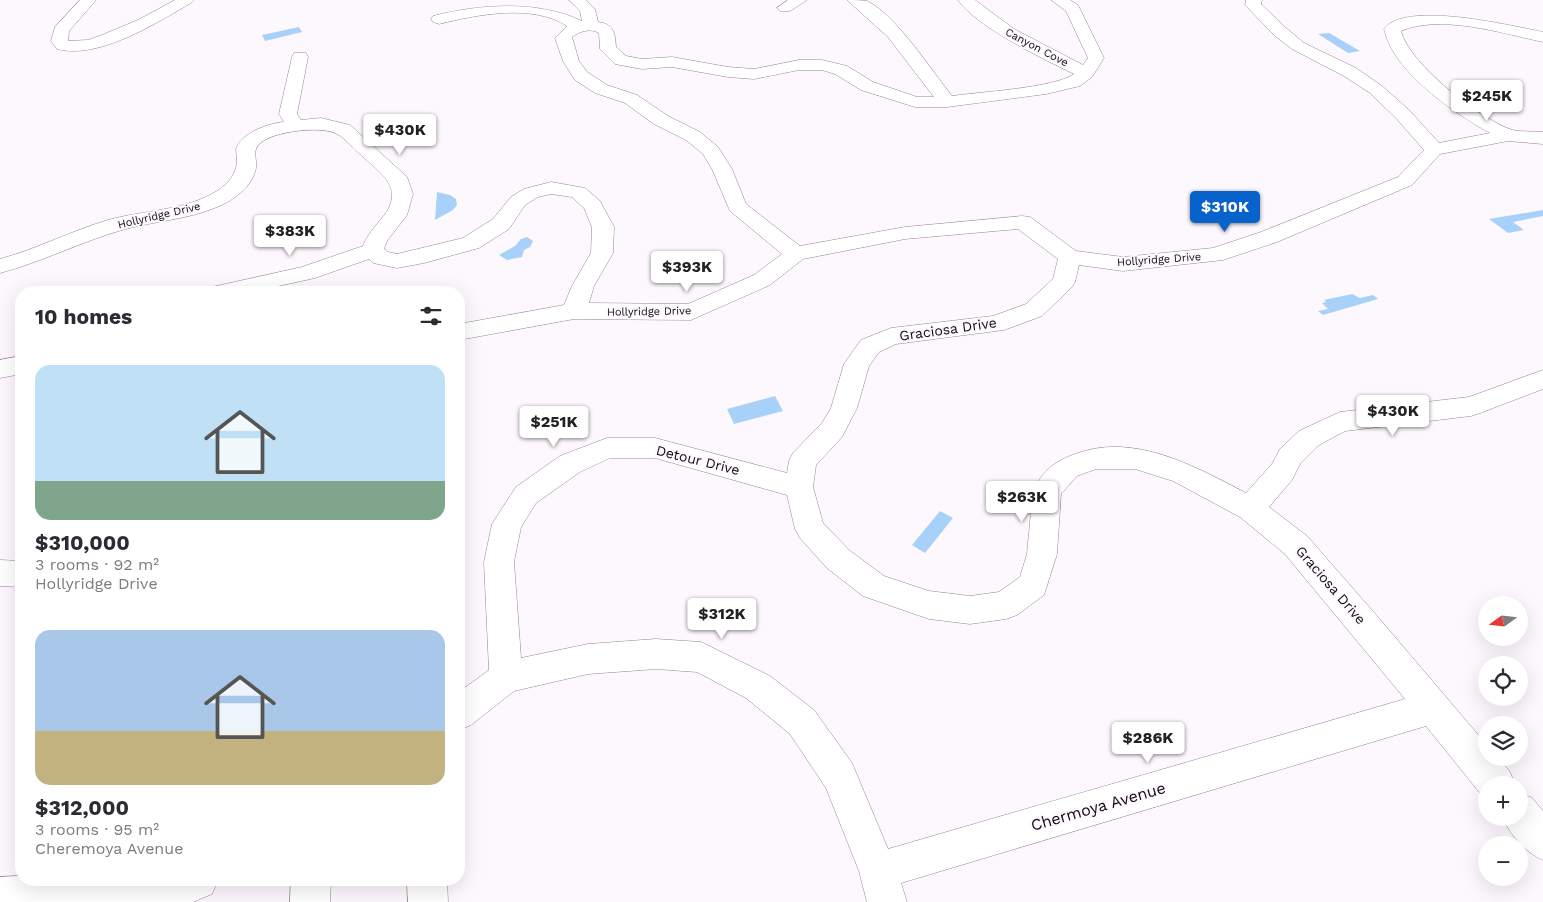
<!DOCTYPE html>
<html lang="en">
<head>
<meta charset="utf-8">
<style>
  body { margin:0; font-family:"Work Sans",sans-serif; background:#f2f2f3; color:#2b2b33; height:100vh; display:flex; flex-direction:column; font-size:19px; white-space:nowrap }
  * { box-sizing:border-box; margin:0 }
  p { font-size:16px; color:#7c7c81 }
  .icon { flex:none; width:28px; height:28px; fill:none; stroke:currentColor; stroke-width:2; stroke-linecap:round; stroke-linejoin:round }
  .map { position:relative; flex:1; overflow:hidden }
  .sheet { position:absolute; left:15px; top:286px; width:450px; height:600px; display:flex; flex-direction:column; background:#fff; border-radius:20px; box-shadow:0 5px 20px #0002 }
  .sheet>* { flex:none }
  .needle { width:32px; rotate:255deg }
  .fabs { position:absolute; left:1478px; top:596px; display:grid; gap:10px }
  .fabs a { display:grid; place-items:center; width:50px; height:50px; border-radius:50%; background:#fff; box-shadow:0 5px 20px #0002; font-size:25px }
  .price { position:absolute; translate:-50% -42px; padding:0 11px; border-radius:5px; background:#fff; color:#222; font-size:16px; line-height:32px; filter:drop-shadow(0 1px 2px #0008) }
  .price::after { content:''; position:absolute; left:50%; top:30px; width:15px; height:11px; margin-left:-8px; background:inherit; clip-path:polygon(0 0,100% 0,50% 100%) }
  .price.on { background:#0862cb; color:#fff }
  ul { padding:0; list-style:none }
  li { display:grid; align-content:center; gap:10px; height:265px; padding:0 20px }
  li span { display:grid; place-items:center; height:155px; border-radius:15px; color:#555 }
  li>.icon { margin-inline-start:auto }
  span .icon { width:90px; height:90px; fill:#fffc; stroke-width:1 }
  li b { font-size:21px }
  h2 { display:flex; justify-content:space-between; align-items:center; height:60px; padding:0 20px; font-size:21px }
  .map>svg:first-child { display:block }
  .water { fill:#a8d1fa }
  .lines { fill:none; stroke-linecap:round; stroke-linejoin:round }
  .minor-casing { stroke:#988399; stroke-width:1 }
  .minor { fill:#fff; fill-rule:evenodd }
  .labels { text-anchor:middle; stroke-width:4; stroke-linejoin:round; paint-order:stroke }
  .far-street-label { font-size:11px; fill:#110911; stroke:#fdf8fd }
  .street-label { font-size:14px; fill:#110911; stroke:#fdf8fd }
  .near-street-label { font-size:16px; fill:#110911; stroke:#fdf8fd }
</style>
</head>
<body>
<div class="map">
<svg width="1543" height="902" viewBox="0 0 1543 902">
  <rect width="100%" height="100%" fill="#fdf8fd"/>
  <g class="water">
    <path d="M 299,27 L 302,32 L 265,41 L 262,35 Z"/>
    <path d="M 1329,33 L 1360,51 L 1348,53 L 1318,34 Z"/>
    <path d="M 437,192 L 450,195 L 456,199 L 457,205 L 453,210 L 435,220 Z"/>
    <path d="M 1543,210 L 1543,216 L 1513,222 L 1524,230 L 1508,233 L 1489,219 Z"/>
    <path d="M 527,237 L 533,241 L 530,247 L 524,250 L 522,257 L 507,260 L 499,255 L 515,246 L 521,239 Z"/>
    <path d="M 1352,294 L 1360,298 L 1373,295 L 1378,299 L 1323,315 L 1318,311 L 1328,309 L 1322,303 L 1326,302 L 1324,300 Z"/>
    <path d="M 775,396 L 783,411 L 734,424 L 727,409 Z"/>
    <path d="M 940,511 L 953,518 L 925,553 L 912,545 Z"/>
  </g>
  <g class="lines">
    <g class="minor-casing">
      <g id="minor">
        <path d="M 80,0 L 96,0 L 69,31 L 68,41 L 88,40 L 102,35 L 138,20 L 175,0 L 194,0 L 191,3 C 156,23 99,60 57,49 L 51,41 L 55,27 Z"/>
        <path d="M 569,0 L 586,0 L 595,9 L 598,22 C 614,24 615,33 616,47 L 626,56 L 642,59 L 672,57 L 728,67 L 754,69 L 799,60 L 822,60 L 847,66 L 873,82 L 917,97 L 934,97 L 888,37 L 847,0 C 853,0 861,0 867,1 C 895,14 932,71 952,96 C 979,92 1055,88 1074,74 C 1042,58 978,28 958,0 L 975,0 L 1014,29 L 1083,65 L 1088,58 L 1066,11 L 1051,0 L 1070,0 L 1078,5 L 1104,58 L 1092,77 L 1080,86 L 1046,94 L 947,107 L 915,107 L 861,90 L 835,74 L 822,70 L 799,70 L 754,79 L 728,77 L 672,67 L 642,69 L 615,64 L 600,49 L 599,33 C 591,28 580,31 572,37 L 579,61 L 587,72 L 607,85 L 637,95 L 668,116 L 700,132 L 718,147 L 732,169 L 746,204 L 800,246 L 905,227 L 1022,216 L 1030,217 L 1076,251 L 1123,257 L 1213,248 L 1261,232 L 1398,177 L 1424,150 L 1396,118 L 1370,93 L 1344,76 L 1292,49 L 1274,35 L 1248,8 L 1245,5 L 1246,0 L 1262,0 L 1261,4 L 1286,28 L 1304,43 L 1356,68 L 1382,86 L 1409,110 L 1439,143 L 1490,133 C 1454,113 1393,72 1384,29 C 1405,0 1512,26 1543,32 L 1543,42 C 1501,33 1441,14 1401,31 C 1409,64 1480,119 1512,130 C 1521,132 1533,131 1543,132 L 1543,144 L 1508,141 L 1440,154 L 1412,185 L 1277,242 L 1223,260 L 1123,271 L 1079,265 L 1075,282 L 1072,287 L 1042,316 L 1004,330 L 896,344 L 879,352 L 869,366 L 857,408 L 842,437 L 816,465 L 813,487 L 823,523 L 849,550 L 884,576 L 929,591 L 970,596 L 999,592 L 1020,577 L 1027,554 L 1033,491 C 1044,469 1055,461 1078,453 C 1136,433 1196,467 1246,493 L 1272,464 L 1280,449 L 1299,431 L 1340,412 L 1469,397 L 1543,370 L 1543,389 L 1480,413 L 1471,416 L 1345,431 L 1319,445 L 1300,464 L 1292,480 L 1269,507 L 1307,536 L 1377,616 L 1486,744 L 1486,758 L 1498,758 L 1510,772 L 1515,785 L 1486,785 L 1486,799 L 1484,798 L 1426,726 L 901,883 L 907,902 L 867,902 L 859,871 L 826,788 L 790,734 L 746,698 L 697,672 L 656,669 L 588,674 L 514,691 L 471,725 L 459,730 L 459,692 L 489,670 L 484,562 L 492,524 L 516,487 L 560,456 L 607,438 L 655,438 L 787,473 L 789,461 L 793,453 L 822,423 L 831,408 L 844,364 L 861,340 L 891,328 L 993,316 L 1026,304 L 1053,279 L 1058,259 L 1018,229 L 905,239 L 803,259 L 770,285 L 691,320 L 574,319 L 459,340 L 459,324 L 564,305 L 572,286 L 591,253 L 592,227 L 584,208 L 572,197 L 551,194 L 538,197 L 525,205 L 509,229 L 479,248 L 424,263 L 397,268 L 373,263 L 369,259 L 315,278 L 251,292 L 209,292 L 212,287 L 302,267 L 363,246 C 367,235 375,227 382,218 C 407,188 380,173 360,154 C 353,148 345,138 337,134 C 323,125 262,131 256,149 C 254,154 257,162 256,168 C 253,186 233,201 217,207 C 187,220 153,221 122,230 C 80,242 42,262 0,273 L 0,259 C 37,249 71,231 108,220 C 144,210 185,211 217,191 C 229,183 236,175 237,161 C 237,157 236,152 236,149 C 241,133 269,123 284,122 L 279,114 L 292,57 L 294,53 L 306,53 L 308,57 L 297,114 L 301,120 L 321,118 L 350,125 L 407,177 L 413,194 L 407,215 L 387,241 L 384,249 L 388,252 L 397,254 L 463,238 L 493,219 L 511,197 L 524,189 L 551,182 L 585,188 L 600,201 L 614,227 L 613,253 L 594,286 L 589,303 L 688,304 L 754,275 L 782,254 L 730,211 L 712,169 L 703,154 L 686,140 L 654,124 L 625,103 L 595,93 L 575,80 L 563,61 L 555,38 L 567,26 C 532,3 476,15 439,24 L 433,22 L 431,19 L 433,16 C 481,4 537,0 582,21 L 580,11 ZM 610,458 L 655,458 L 787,495 L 795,529 L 800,538 L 827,568 L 863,596 L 929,619 L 970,624 L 1006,619 L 1017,615 L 1044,595 L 1057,554 L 1061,494 L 1077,476 L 1096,469 L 1135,469 L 1173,481 L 1240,517 L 1285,554 L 1405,699 L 888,849 L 852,763 L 814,710 L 770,676 L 701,642 L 656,639 L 588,644 L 521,658 L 514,562 L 521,527 L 536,503 L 580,472 Z"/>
        <path d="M 788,0 L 807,0 L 790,11 L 780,11 L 777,8 Z"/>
        <path d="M 21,356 L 21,374 L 0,378 L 0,360 Z"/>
        <path d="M 0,560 L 21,561 L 21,587 L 0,586 Z"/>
        <path d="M 1519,792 L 1532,798 L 1543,811 L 1543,860 C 1526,853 1510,835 1503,818 L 1519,818 Z"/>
        <path d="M 21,876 L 21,880 L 218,880 L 212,894 L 193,902 L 0,902 L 0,877 Z"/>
        <path d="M 291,880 L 331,880 L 330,902 L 290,902 Z"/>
        <path d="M 407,880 L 447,880 L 448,902 L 408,902 Z"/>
      </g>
    </g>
    <use href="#minor" class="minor"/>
  </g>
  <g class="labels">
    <g class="far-street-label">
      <text transform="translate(1037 47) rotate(28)" y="4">Canyon Cove</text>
      <text transform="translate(159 215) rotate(-13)" y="4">Hollyridge Drive</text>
      <text transform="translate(1159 259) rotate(-4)" y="4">Hollyridge Drive</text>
      <text transform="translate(649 311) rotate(-1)" y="4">Hollyridge Drive</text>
    </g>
    <g class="street-label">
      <text transform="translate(948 329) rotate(-8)" y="5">Graciosa Drive</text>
      <text transform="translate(698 460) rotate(14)" y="5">Detour Drive</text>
      <text transform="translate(1331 585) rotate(49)" y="5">Graciosa Drive</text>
    </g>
    <g class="near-street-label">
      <text transform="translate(1098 806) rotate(-16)" y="6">Chermoya Avenue</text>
    </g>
  </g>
</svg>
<div class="fabs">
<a><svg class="needle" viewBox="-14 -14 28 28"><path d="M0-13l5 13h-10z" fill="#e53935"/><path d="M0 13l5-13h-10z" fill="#7c7c81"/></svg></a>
<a><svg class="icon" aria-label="locate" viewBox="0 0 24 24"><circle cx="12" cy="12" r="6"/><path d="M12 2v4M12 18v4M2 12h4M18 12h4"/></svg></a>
<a><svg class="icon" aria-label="layers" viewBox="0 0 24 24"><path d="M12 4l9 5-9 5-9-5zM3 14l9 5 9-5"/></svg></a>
<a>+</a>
<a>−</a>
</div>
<b class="price" style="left:1487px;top:122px">$245K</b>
<b class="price" style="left:400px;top:156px">$430K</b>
<b class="price on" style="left:1225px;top:233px">$310K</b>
<b class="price" style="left:290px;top:257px">$383K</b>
<b class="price" style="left:687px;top:293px">$393K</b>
<b class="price" style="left:1393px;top:437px">$430K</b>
<b class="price" style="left:554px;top:448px">$251K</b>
<b class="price" style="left:1022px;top:523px">$263K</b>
<b class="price" style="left:722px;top:640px">$312K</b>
<b class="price" style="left:1148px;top:764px">$286K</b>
<section class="sheet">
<h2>10 homes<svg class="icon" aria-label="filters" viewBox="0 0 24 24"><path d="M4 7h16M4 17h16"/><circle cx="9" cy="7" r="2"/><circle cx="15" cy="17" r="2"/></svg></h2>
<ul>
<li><span style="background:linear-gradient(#bfe0f5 75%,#7fa58c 0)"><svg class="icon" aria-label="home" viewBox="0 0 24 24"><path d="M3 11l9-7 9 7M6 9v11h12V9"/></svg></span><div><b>$310,000</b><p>3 rooms · 92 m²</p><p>Hollyridge Drive</p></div></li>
<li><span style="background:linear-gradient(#a9c7e8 65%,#c2b280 0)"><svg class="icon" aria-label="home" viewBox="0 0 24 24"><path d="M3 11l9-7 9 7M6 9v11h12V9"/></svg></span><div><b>$312,000</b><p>3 rooms · 95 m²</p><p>Cheremoya Avenue</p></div></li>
</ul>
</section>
</div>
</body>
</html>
